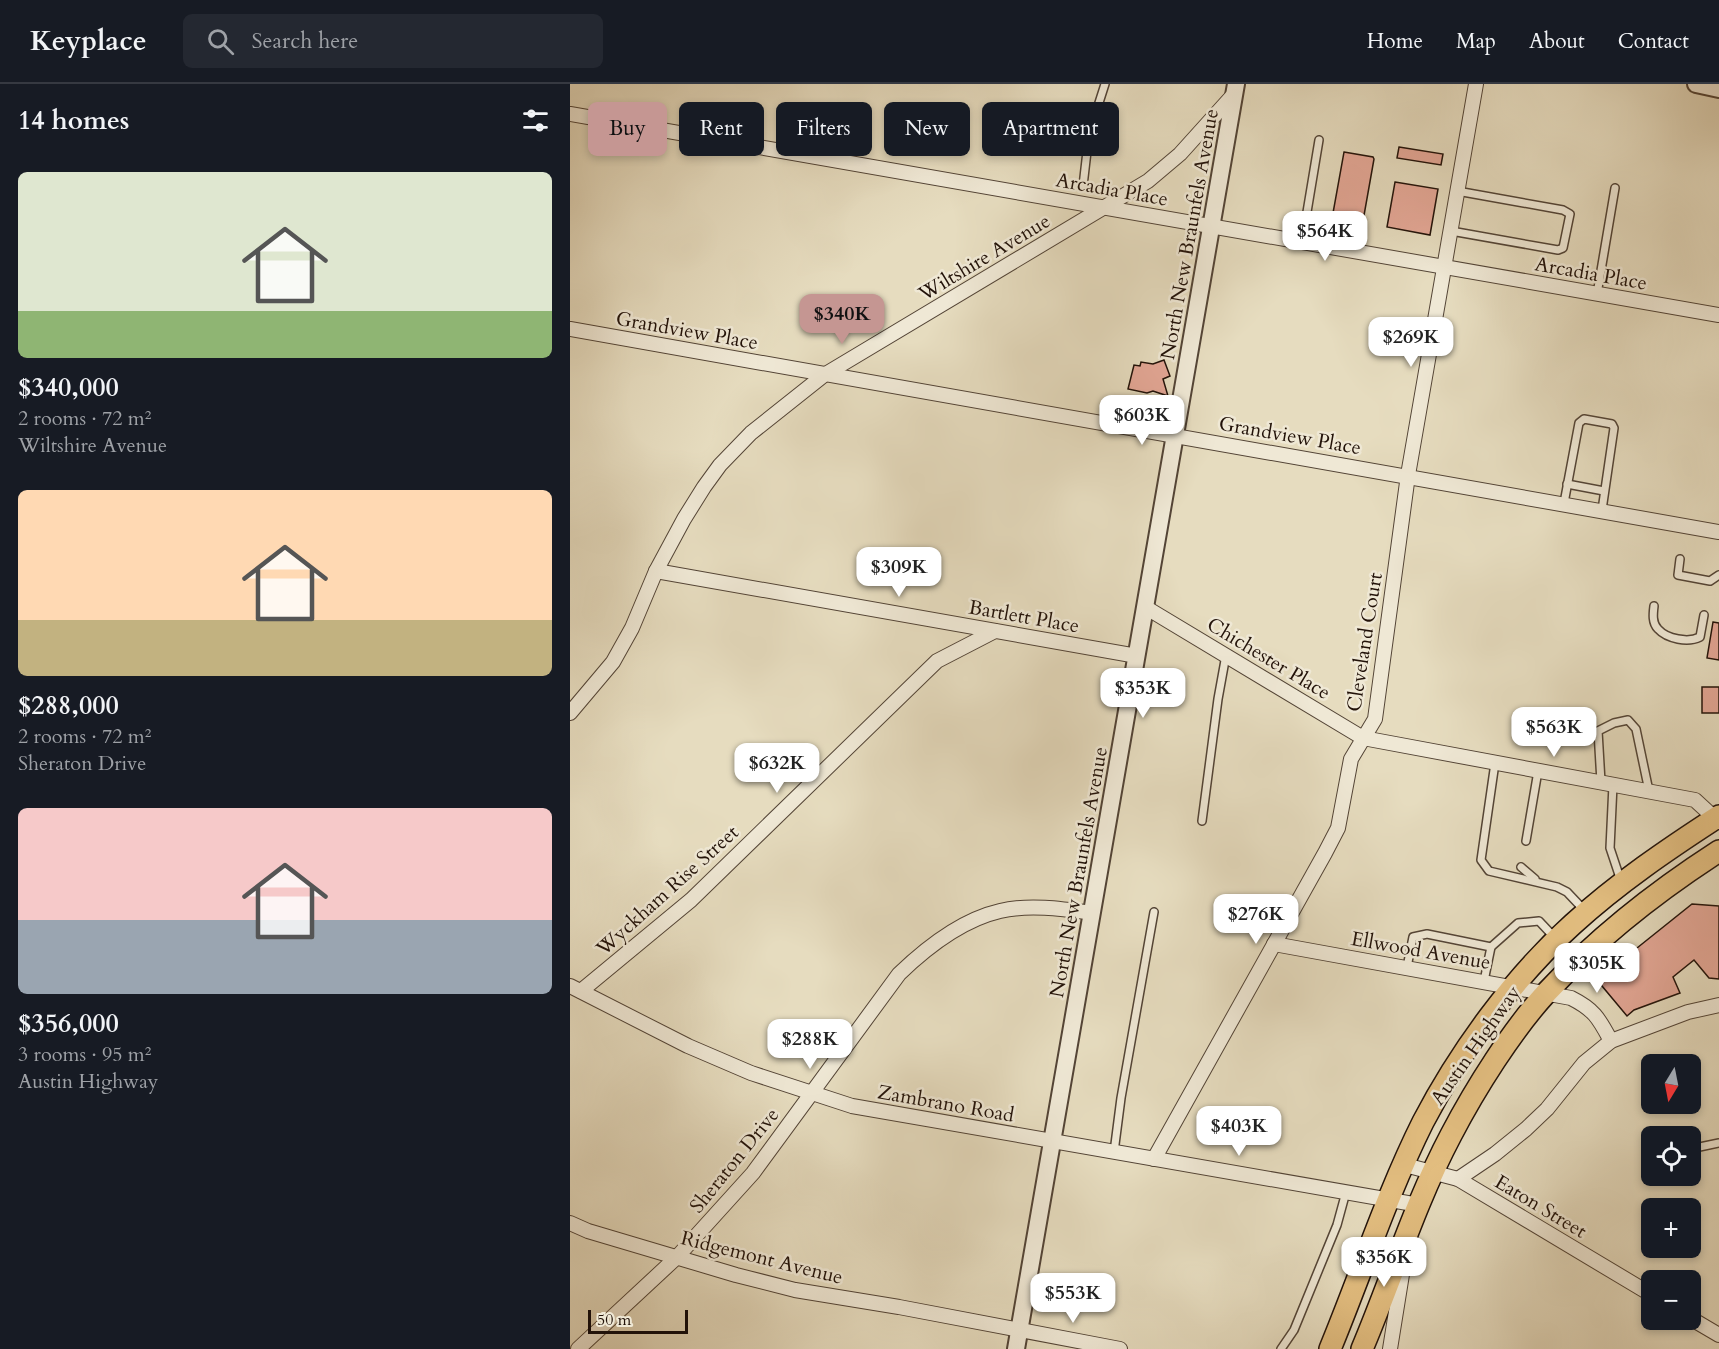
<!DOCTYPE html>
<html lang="en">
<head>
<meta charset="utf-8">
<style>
  body { margin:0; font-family:Cardo,serif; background:#242831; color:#f1f3f6; height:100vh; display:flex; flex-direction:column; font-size:22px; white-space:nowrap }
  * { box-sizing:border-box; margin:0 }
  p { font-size:20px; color:#9ea1a6 }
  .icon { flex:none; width:33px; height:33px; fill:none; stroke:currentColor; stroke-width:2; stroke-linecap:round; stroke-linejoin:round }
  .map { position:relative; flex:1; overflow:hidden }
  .sheet { display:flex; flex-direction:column; background:#171b24; width:570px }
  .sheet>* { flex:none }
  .guide { position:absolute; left:18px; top:18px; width:570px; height:54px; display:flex; gap:12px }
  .needle { width:39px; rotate:190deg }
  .tools { position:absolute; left:1071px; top:970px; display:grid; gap:12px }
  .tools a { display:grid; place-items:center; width:60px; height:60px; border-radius:9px; background:#171b24; box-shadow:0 3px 9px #0003; font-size:30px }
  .scale { position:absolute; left:18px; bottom:15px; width:100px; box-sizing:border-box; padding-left:6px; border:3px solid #221209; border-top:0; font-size:16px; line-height:21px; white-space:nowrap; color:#221209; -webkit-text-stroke:4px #efe8d5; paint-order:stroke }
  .price { position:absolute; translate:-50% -51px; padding:0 14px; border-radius:12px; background:#fff; color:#222; font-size:20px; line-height:39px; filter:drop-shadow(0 2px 3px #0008) }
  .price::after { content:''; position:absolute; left:50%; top:36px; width:18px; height:14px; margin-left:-9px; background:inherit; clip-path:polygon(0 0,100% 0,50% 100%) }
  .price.current { background:#c59692; color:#111 }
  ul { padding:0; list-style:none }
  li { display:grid; align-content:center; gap:12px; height:318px; padding:0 18px }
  li span { display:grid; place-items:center; height:186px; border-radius:9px; color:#555 }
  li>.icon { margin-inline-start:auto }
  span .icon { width:108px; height:108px; fill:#fffc; stroke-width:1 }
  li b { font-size:26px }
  h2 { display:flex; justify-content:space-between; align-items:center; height:72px; padding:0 18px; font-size:26px }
  .chip { padding:0 21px; border-radius:9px; background:#171b24; box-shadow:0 3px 9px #0003; font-size:21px; line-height:54px }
  .chip.current { background:#c59692; color:#111 }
  header { display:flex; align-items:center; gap:36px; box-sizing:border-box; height:84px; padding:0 30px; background:#171b24; border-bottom:2px solid #363941 }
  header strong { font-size:28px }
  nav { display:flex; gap:33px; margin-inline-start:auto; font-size:21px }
  .search { width:420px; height:54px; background:#242831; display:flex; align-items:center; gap:15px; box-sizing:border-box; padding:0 21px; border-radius:9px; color:#9ea1a6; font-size:22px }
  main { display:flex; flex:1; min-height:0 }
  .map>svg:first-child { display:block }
  .building { fill:#e4a796; stroke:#221209; stroke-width:1.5 }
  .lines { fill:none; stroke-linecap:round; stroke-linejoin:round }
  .service-casing { stroke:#534436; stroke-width:10 }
  .minor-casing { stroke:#534436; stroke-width:16 }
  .tertiary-casing { stroke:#534436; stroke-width:20 }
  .primary-casing { stroke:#221209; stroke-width:24 }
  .service { stroke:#efe8d5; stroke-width:7 }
  .minor { stroke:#efe8d5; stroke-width:14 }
  .tertiary { stroke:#efe8d5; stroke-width:16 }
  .primary { stroke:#e3be80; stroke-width:21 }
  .labels { text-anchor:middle; stroke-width:5; stroke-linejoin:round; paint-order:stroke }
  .street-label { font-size:20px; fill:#221209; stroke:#efe8d5 }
</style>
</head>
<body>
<header>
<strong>Keyplace</strong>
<div class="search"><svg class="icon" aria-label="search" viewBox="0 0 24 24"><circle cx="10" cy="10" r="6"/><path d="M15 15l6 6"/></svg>Search here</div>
<nav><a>Home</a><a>Map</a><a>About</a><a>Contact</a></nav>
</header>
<main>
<section class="sheet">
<h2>14 homes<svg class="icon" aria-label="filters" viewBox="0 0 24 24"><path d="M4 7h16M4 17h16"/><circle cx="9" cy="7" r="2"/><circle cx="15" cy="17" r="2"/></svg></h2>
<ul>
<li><span style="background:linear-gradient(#dfe7d0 75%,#8fb573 0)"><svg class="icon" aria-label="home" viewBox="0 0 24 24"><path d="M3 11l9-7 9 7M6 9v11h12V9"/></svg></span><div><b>$340,000</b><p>2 rooms · 72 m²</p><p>Wiltshire Avenue</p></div></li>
<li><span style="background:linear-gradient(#ffd9b3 70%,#c2b280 0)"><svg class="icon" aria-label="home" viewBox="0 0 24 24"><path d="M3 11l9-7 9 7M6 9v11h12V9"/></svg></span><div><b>$288,000</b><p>2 rooms · 72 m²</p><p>Sheraton Drive</p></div></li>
<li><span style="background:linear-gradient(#f6c9c9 60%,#9aa5b1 0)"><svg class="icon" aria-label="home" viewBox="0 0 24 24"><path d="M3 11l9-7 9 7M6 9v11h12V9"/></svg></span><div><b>$356,000</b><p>3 rooms · 95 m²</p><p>Austin Highway</p></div></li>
</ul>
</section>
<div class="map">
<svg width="1149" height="1265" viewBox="0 0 1149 1265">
  <rect width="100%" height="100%" fill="#e6dcbf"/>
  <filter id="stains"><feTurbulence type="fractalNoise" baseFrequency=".00333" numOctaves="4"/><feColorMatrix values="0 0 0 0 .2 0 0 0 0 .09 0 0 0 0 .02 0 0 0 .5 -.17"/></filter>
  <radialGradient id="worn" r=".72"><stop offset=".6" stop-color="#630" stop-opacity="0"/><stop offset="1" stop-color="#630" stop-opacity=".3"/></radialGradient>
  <g class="building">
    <path d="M 829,63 L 873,70 L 871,81 L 827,74 Z"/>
    <path d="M 774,68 L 803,73 L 804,75 L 793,137 L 775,133 L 774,136 L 765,134 L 765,129 L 763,129 Z"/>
    <path d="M 825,98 L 868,105 L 860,151 L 817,143 Z"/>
    <path d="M 594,276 L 600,292 L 593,295 L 598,312 L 583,307 L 577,309 L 558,305 L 564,281 L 570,282 L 571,278 L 583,280 Z"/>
    <path d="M 1143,538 L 1149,539 L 1149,576 L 1137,574 Z"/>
    <rect x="1132" y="603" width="17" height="26"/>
    <path d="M 1122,820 L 1149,822 L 1149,895 L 1139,894 L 1124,876 L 1103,893 L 1110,909 L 1064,926 L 1057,932 L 1027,896 Z"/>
  </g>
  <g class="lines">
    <g class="service-casing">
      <g id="service">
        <path d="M 513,102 L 519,50 L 535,0"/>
        <path d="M 881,147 L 988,166 L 993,164 L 1000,130 L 993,126 L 887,107"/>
        <path d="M 732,158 L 749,56"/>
        <path d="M 1027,210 L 1045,104"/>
        <path d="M 997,400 L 1034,407"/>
        <path d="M 994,419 L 1009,339 L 1014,335 L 1042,340 L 1044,344 L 1032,426"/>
        <path d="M 1110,475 L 1108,491 L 1140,497 L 1149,491"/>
        <path d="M 1084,522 C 1083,530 1082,539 1088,545 C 1097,555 1118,559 1130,553 L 1134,531"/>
        <path d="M 925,679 L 911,776 L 919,787 L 987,803 L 997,808 L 1015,827"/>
        <path d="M 1031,698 L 1028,647 L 1044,639 L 1058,636 L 1066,645 L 1079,707"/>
        <path d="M 1043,701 L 1040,764 L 1051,797"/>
        <path d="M 632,737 L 648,615 L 656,571"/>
        <path d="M 956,757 L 968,687"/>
        <path d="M 951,783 L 965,795"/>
        <path d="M 837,883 L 843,853 L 857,850 L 921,863"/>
        <path d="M 914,897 L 921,863 L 948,839 L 969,837 L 985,854"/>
        <path d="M 1120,1065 L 1149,1059"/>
        <path d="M 544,1068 L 551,1014 L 584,828"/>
        <path d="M 711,1265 L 724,1246 L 767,1141 L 776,1108"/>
      </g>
    </g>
    <g class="minor-casing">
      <g id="minor">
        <path d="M 0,30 L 1149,231"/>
        <path d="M 0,245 L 1149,448"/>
        <path d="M 86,487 L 567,572"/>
        <path d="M 575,523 L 793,654 L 1125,716 L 1149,738"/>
        <path d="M 0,629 L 43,578 L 62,544 L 86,487 L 114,435 L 134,403 L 150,381 L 181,349 L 254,291 L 578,97 L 610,70 L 665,9"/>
        <path d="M 704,860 L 1001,914 C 1025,926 1029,935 1041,957"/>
        <path d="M 0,902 L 118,962 L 181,989 L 282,1022 L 849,1121"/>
        <path d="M 11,907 L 121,816 L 367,577 L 425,547"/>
        <path d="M 584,1075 L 755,769 L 768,744 L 781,675 L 805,635 L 838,391 L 906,0"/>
        <path d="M 835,1081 L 888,1095 L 1082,1211"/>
        <path d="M 888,1095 L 925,1070 L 956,1045 L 977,1025 L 1014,979 L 1041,957 L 1118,928 L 1149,921"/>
        <path d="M 0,1139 L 18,1147 L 166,1191 L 225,1206 L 329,1223 L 550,1265"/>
        <path d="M 1120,1234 L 1149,1251"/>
        <path d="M 8,1265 L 107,1173 L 183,1089 L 329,890 C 357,863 391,836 430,827 C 459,820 493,825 522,829"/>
        <path d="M 820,1265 L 834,1178"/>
      </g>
    </g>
    <g class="tertiary-casing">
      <g id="tertiary">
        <path d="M 1126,0 L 1149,5"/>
        <path d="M 446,1265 L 666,0"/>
      </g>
    </g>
    <g class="primary-casing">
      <g id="primary">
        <path d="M 760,1265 C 791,1190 817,1110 853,1038 C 890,967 944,893 1003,840 C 1048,799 1098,765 1149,732"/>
        <path d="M 792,1265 C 822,1194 845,1119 881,1051 C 905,1005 942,946 977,908 C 1028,853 1087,807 1149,767"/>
      </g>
    </g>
    <use href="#service" class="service"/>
    <use href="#minor" class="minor"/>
    <use href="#tertiary" class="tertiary"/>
    <use href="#primary" class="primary"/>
  </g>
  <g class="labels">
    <g class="street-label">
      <text transform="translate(542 105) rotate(10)" y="7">Arcadia Place</text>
      <text transform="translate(619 150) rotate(-80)" y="7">North New Braunfels Avenue</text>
      <text transform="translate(414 173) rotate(-31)" y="7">Wiltshire Avenue</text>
      <text transform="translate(1021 189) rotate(10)" y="7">Arcadia Place</text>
      <text transform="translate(117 246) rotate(10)" y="7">Grandview Place</text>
      <text transform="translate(720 351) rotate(10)" y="7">Grandview Place</text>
      <text transform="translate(454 532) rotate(10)" y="7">Bartlett Place</text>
      <text transform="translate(794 558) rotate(-81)" y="7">Cleveland Court</text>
      <text transform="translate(699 574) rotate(31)" y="7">Chichester Place</text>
      <text transform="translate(508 788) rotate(-80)" y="7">North New Braunfels Avenue</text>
      <text transform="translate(97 806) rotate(-42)" y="7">Wyckham Rise Street</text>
      <text transform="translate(851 866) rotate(10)" y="7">Ellwood Avenue</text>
      <text transform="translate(905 961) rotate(-55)" y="7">Austin Highway</text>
      <text transform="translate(376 1019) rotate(10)" y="7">Zambrano Road</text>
      <text transform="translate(164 1076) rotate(-51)" y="7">Sheraton Drive</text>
      <text transform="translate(971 1122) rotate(31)" y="7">Eaton Street</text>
      <text transform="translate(192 1173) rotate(14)" y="7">Ridgemont Avenue</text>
    </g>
  </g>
  <rect width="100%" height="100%" filter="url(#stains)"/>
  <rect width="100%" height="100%" fill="url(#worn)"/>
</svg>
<div class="tools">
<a><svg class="needle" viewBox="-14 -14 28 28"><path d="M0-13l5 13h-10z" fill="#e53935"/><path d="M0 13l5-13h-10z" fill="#9ea1a6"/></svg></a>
<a><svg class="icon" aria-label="locate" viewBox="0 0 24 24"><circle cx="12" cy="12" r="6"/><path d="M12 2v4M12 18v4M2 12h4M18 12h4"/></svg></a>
<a>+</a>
<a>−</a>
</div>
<div class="scale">50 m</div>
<b class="price" style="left:755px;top:178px">$564K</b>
<b class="price current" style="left:272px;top:261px">$340K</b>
<b class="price" style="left:841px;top:284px">$269K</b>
<b class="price" style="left:572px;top:362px">$603K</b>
<b class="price" style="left:329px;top:514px">$309K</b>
<b class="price" style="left:573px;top:635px">$353K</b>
<b class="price" style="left:984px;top:674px">$563K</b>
<b class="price" style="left:207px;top:710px">$632K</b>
<b class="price" style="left:686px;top:861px">$276K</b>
<b class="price" style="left:1027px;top:910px">$305K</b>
<b class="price" style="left:240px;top:986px">$288K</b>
<b class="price" style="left:669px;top:1073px">$403K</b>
<b class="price" style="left:814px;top:1204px">$356K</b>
<b class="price" style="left:503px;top:1240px">$553K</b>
<div class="guide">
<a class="chip current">Buy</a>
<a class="chip">Rent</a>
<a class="chip">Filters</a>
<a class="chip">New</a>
<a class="chip">Apartment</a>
</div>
</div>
</main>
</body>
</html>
